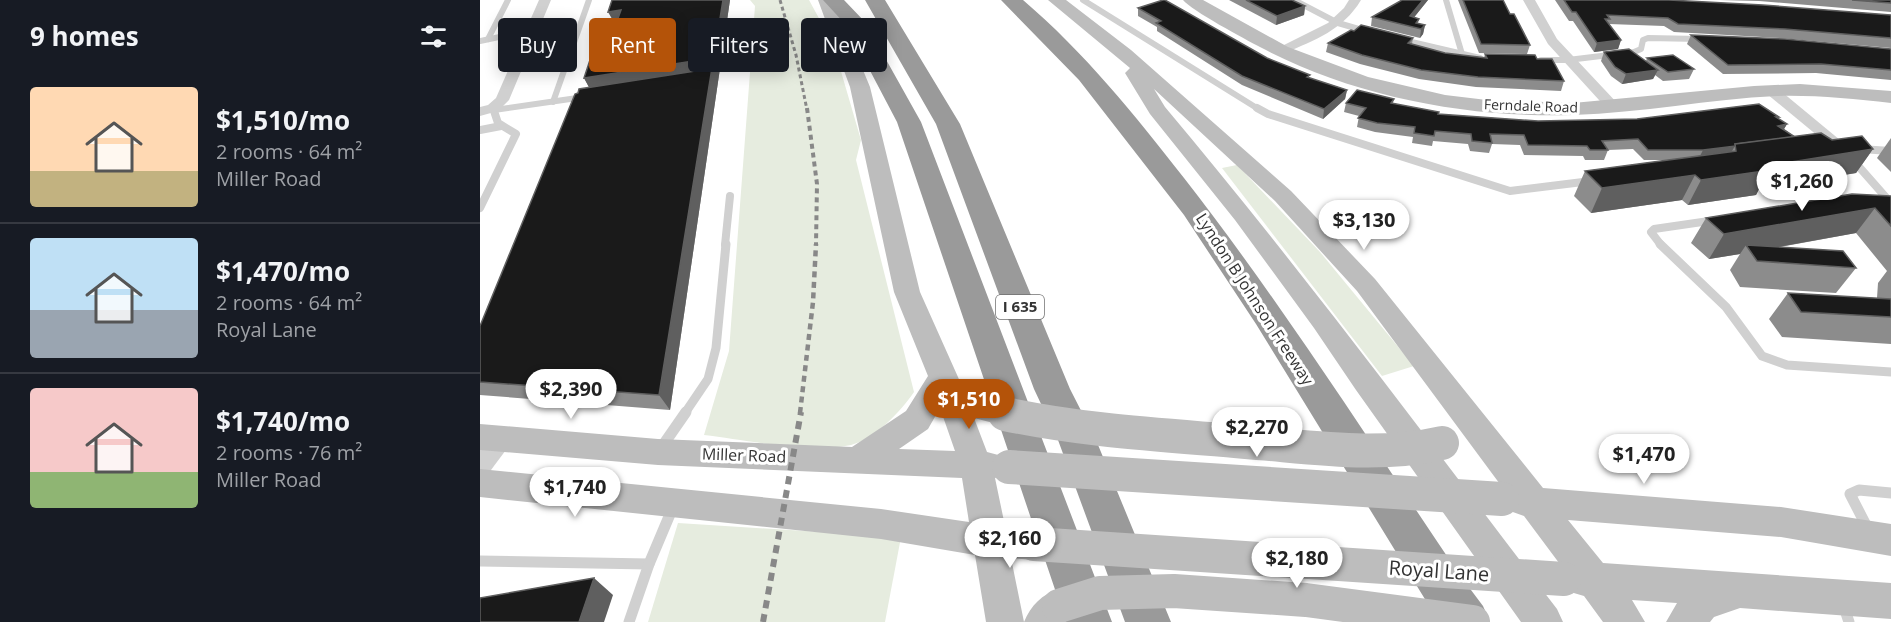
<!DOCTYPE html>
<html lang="en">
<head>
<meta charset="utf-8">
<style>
  body { margin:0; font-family:"Open Sans",sans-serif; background:#20242c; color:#f1f3f6; height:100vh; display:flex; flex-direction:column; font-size:22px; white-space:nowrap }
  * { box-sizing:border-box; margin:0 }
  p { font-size:20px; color:#9ea1a6 }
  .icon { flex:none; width:33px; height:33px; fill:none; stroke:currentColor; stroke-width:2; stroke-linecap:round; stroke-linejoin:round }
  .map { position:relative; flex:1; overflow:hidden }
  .drawer { display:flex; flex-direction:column; background:#171b24; width:480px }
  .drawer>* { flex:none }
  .top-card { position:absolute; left:18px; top:18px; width:570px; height:54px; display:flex; gap:12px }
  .price { position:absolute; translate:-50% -51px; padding:0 14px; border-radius:21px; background:#fff; color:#222; font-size:20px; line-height:39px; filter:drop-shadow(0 2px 3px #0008) }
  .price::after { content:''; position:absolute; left:50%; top:36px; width:18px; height:14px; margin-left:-9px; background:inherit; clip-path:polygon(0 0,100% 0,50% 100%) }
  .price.current { background:#b45309; color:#fff }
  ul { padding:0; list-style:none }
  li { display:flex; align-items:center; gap:18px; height:150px; padding:0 30px }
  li+li { border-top:2px solid #363941 }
  li span { display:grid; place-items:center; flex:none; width:168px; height:120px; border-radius:6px; color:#555 }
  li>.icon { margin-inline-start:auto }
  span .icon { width:72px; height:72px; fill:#fffc; stroke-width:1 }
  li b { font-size:26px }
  h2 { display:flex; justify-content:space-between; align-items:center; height:72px; padding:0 30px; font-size:26px }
  .chip { padding:0 21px; border-radius:6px; background:#171b24; box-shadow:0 3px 15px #0003; font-size:21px; line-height:54px }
  .chip.current { background:#b45309; color:#fff }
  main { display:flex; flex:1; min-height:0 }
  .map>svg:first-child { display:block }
  .green { fill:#e6ecdf }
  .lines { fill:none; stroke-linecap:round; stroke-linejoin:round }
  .lane-far3 { stroke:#d0d0d0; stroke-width:6 }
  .lane-far2 { stroke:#d0d0d0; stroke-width:8 }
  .lane-far1 { stroke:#d0d0d0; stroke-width:9 }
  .lane { stroke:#d0d0d0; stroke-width:11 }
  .street { fill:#d0d0d0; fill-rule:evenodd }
  .secondary { fill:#bdbdbd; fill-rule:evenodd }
  .highway { fill:#9a9a9a; fill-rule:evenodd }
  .rail-far3 { stroke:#888; stroke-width:3; stroke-dasharray:4 3; stroke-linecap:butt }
  .rail-far2 { stroke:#888; stroke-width:4; stroke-dasharray:5 4; stroke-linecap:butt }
  .rail-far1 { stroke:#888; stroke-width:4.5; stroke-dasharray:6 4.5; stroke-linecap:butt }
  .rail { stroke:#888; stroke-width:6; stroke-dasharray:8 6; stroke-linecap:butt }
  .secondary-bridge { stroke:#bdbdbd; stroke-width:34 }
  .wall { fill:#8c8c8c }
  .shaded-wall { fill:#5f5f5f }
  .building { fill:#1a1a1a; stroke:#5f5f5f; stroke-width:1.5 }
  .labels { text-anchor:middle; stroke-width:6; stroke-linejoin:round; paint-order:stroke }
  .far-street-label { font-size:14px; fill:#333; stroke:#fff }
  .shield { fill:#fff; stroke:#707070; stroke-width:1.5 }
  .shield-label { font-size:15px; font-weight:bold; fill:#333 }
  .street-label { font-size:16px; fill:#333; stroke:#fff }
  .near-street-label { font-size:20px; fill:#333; stroke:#fff }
</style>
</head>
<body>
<main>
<section class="drawer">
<h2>9 homes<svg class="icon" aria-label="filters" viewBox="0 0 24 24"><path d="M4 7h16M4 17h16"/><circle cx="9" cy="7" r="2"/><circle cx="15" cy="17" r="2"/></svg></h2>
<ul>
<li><span style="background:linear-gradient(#ffd9b3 70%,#c2b280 0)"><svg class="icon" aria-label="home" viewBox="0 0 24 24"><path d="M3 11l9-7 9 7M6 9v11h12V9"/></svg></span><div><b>$1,510/mo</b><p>2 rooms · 64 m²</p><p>Miller Road</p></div></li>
<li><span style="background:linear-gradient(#bfe0f5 60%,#9aa5b1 0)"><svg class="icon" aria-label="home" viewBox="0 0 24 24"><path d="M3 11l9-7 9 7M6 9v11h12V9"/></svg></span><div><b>$1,470/mo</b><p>2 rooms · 64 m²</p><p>Royal Lane</p></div></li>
<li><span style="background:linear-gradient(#f6c9c9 70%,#8fb573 0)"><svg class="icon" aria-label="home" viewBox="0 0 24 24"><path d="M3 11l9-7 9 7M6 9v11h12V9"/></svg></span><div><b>$1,740/mo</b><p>2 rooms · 76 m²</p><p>Miller Road</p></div></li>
</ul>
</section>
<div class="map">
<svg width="1411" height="622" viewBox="0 0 1411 622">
  <rect width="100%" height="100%" fill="#fff"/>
  <g class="green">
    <path d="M 270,0 L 329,0 L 353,44 L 381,140 L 376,160 L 434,392 C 421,411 395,439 371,445 C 330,454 267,440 224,435 L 249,351 L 275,6 Z"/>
    <path d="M 757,165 L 840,252 L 934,366 L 902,376 L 742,168 Z"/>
    <path d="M 198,523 L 421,537 L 405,622 L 168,622 Z"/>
  </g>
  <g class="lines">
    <g class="lane-far3">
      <path d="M 603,0 L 780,110"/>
      <path d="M 814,0 L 858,23 L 889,32"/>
      <path d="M 966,0 L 982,54"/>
      <path d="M 8,39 L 28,0"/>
      <path d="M 923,40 L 1000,58"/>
      <path d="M 0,41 L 53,30"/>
      <path d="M 41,60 L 90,53"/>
      <path d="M 1061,60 L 1088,60 L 1154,52 L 1161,49 L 1163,40 L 1168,38 L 1219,39"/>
      <path d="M 73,102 L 109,0"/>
      <path d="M 14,110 L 104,97"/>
    </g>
    <g class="lane-far2">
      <path d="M 777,108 L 788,114 L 1030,191 L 1111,181"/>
      <path d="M 0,130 L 21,126"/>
      <path d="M 1380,149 L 1411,151"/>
      <path d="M 1373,160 L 1411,203"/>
      <path d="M 0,208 L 36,134 L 18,123 L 13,108"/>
      <path d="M 245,245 L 250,196"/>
      <path d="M 1181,245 L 1171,232 L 1174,229 L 1236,220"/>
    </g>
    <g class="lane-far1">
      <path d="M 1180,244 L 1246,307 L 1282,356 L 1307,365 L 1411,372"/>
      <path d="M 205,413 L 228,379 L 236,348 L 246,244"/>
    </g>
    <g class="lane">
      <path d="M 181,448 L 206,412"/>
      <path d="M 1388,529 L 1370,494 L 1379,490 L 1411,493"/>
      <path d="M 0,561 L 169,564"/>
      <path d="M 1363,604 L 1369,622"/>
      <path d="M 149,622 L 169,564 L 193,507"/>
    </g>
    <g class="street">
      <path d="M 59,0 L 71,0 L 29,100 L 18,111 L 0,116 L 0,107 L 8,105 L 16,98 Z"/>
      <path d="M 869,0 L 881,0 C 863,30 835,40 805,53 L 795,53 L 794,50 L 848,23 L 864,8 Z"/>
      <path d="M 1043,0 L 1055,0 L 1077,39 L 1139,105 L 1141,108 L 1139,111 L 1129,111 L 1068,44 Z"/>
      <path d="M 1292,87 L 1297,88 L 1366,145 L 1369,148 L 1366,151 L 1356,151 L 1287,94 L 1285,91 L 1287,88 Z"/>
      <path d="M 23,430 L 31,432 L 34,439 L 8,474 L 0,477 L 0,450 L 15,432 Z"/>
    </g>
    <g class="secondary">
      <path d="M 338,0 L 354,0 L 390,87 L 440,292 L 482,386 L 507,398 L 536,405 L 540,414 L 536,423 L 525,426 L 494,418 L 507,452 L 522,456 L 527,466 L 522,476 L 515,478 L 525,526 L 554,528 L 566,533 L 572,544 L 566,555 L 554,560 L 531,558 L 544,622 C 551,605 562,595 579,588 L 592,593 L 598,606 L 589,622 L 506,622 L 495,555 L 401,539 L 0,497 L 0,469 L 401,509 L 489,522 L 482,478 L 178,465 L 0,450 L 0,424 L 178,439 L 372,447 L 426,411 L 448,376 L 414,292 L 370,87 ZM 460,408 L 475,451 L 419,449 L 448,429 Z"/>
      <path d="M 568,0 L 586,0 L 651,50 L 811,191 L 895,279 L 1063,488 L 1301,507 L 1411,524 L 1411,556 L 1301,537 L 1088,520 L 1123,563 L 1411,583 L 1411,619 L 1260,608 L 1234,617 L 1230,622 L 1186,622 L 1197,603 L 1152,600 L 1165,622 L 1123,622 L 1104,596 L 1087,591 L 1082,579 L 1085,571 L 1044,516 L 1030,511 L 1025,501 L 1028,495 L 877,291 L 795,201 L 674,89 L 685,107 C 822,270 948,440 1077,609 L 1083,622 L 1041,622 L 876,390 L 834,328 L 755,220 L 670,114 L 645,73 L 650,68 Z"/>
      <path d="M 703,0 L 723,0 L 808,47 L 888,77 L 965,95 L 1007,100 L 1093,103 L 1274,86 L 1320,84 L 1411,91 L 1411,103 C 1373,99 1336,95 1297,96 C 1229,99 1162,113 1093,115 C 988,118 874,97 780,47 C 765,39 712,11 703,0 Z"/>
    </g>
    <g class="highway">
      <path d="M 343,0 L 364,0 L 385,22 L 441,122 L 632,622 L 586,622 L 417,122 L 366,25 Z"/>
      <path d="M 385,0 L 405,0 L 480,124 L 590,389 L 616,440 L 691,622 L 645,622 L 578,440 L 554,389 L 456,124 Z"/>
      <path d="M 521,0 L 543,0 C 604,52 655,115 704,178 C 803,305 889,441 979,574 L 1003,606 L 1010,622 L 959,622 L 776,324 L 704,215 L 599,80 Z"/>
    </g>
    <path class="rail-far3" d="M 300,0 L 316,55 L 327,110"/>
    <path class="rail-far2" d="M 327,108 L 337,184 L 336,245"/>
    <path class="rail-far1" d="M 320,413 L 333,302 L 336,244"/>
    <path class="rail" d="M 283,622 L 321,412"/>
    <g class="secondary-bridge">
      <path d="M 525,414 C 605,431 685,435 766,442 C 832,447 897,458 962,443"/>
      <path d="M 529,467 L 1022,499"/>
      <path d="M 554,544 L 1084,579"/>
      <path d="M 579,606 L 620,593 L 694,591 L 826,600 L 993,622"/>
    </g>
  </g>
  <g class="wall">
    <path d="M 132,0 L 250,0 L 190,410 L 0,395 L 0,326 L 98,93 L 109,87 L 104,78 L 127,49 L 136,24 L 135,24 Z"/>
    <path d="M 749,0 L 812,0 L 825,6 L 824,15 L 796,25 Z"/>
    <path d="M 922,0 L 948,0 L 934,17 L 939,19 L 938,23 L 945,25 L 943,34 L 940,38 L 891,26 L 892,17 Z"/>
    <path d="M 978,0 L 1023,0 L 1030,14 L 1050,45 L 1047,54 L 999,53 Z"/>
    <path d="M 1075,0 L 1189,0 L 1411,15 L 1411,48 L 1300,38 L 1194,32 L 1184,26 L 1129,24 L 1141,40 L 1138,49 L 1114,52 L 1093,21 L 1089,21 Z"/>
    <path d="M 1239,0 L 1411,0 L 1411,12 L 1279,1 Z"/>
    <path d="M 658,8 L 787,58 L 830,78 L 867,90 L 865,99 L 843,119 L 762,85 L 677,31 L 677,27 L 658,16 Z"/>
    <path d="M 874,31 L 933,38 L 932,44 L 965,53 L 1004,58 L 1005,54 L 1057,59 L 1084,81 L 1081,91 L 996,87 L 939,79 L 880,64 L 846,52 L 848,43 Z"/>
    <path d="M 1211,35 L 1411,49 L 1411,80 L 1336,73 L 1243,74 L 1207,44 Z"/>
    <path d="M 1124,52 L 1166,61 L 1167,58 L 1214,69 L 1209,79 L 1183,81 L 1175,75 L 1173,79 L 1142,84 L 1131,76 L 1121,61 Z"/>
    <path d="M 914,99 L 913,103 L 958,114 L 1058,121 L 1299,117 L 1298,119 L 1307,124 L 1304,129 L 1315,137 L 1352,140 L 1393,149 L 1376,173 L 1279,189 L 1276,195 L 1208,205 L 1202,200 L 1111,213 L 1094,196 L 1105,171 L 1189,160 L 1164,160 L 1153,149 L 1128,150 L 1124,160 L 1105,160 L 1103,156 L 1044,155 L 1040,145 L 1012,144 L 1009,153 L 990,151 L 988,144 L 953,141 L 952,146 L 932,143 L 933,137 L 895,132 L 877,127 L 879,116 L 864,112 L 866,103 Z"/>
    <path d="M 1411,138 L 1411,172 L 1397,158 Z"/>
    <path d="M 1411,196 L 1411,344 L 1302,337 L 1289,319 L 1308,293 L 1397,298 L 1398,283 L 1407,271 L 1376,233 L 1300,247 L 1376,268 L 1356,293 L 1260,287 L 1250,270 L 1260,254 L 1229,259 L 1211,243 L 1226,218 Z"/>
  </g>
  <g class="shaded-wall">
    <path d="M 243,0 L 250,0 L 190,410 L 179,395 L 111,91 L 104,78 L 226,59 L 232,71 Z"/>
    <path d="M 943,0 L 948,0 L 928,25 L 930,16 Z"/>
    <path d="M 825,6 L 824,15 L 796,25 L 797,16 Z"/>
    <path d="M 141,10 L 147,23 L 135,24 L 128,12 Z"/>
    <path d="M 945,25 L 943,34 L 940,38 L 941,29 Z"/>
    <path d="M 1141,40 L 1138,49 L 1114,52 L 1117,43 Z"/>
    <path d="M 1178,70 L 1173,79 L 1142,84 L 1146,74 Z"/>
    <path d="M 867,90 L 865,99 L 843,119 L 844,109 Z"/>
    <path d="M 1307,124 L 1301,134 L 1298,126 Z"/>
    <path d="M 1255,146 L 1249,156 L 1218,160 L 1223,150 Z"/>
    <path d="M 1393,149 L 1376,173 L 1279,189 L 1276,195 L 1208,205 L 1221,180 L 1285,166 Z"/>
    <path d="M 1215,175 L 1202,200 L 1111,213 L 1122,188 Z"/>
    <path d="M 1395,208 L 1376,233 L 1271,252 L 1266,245 L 1260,254 L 1229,259 L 1244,234 Z"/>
    <path d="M 114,578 L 133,595 L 124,622 L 99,622 Z"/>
  </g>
  <g class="building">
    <path d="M 132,0 L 243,0 L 179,395 L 0,382 L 0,326 L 95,94 L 98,93 L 99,89 L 228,69 L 232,65 L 231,60 L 226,59 L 104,78 L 113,51 L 127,49 L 141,10 L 128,12 Z"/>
    <path d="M 683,0 L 685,0 L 787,58 L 830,75 L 827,77 L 867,90 L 844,109 L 762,76 L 676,23 L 681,21 L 658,8 Z"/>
    <path d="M 766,0 L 812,0 L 825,6 L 797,16 Z"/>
    <path d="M 922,0 L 943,0 L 930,16 L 939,19 L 936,23 L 945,25 L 941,29 L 892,17 Z"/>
    <path d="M 983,0 L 1023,0 L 1030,14 L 1034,14 L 1050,45 L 1001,44 Z"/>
    <path d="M 1084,0 L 1189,0 L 1283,5 L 1411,15 L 1411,38 L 1305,29 L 1198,24 L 1188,18 L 1127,15 L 1130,19 L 1125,19 L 1141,40 L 1117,43 L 1096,12 L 1092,12 Z"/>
    <path d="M 1372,0 L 1411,0 L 1411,3 Z"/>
    <path d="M 881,25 L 933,38 L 928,43 L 965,53 L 1007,58 L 1005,54 L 1055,55 L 1057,59 L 1072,59 L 1084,81 L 998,77 L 941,70 L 882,55 L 848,43 L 871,30 L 874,31 Z"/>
    <path d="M 1211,35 L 1305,39 L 1411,49 L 1411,70 L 1341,64 L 1248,65 Z"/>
    <path d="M 1149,49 L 1178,70 L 1146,74 L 1135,67 L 1124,52 Z"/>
    <path d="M 1193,55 L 1214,69 L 1188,72 L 1167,58 Z"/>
    <path d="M 877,90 L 914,99 L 911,103 L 959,112 L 958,114 L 1058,121 L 1157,119 L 1279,104 L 1299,117 L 1296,117 L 1307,124 L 1298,126 L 1315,137 L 1255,144 L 1256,146 L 1223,150 L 1168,150 L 1158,139 L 1122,141 L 1128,150 L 1110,150 L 1107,146 L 1048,145 L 1044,135 L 1010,134 L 1012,143 L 992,141 L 991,134 L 955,131 L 954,136 L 934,133 L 935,127 L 897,123 L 878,118 L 886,108 L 866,103 Z"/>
    <path d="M 1341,133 L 1352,140 L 1382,136 L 1393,149 L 1285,166 L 1291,170 L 1221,180 L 1215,175 L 1122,188 L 1105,171 L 1256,151 L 1255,144 Z"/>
    <path d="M 1372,194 L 1411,196 L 1411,226 L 1395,208 L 1244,234 L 1226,218 Z"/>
    <path d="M 1266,245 L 1363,251 L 1376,268 L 1277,261 Z"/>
    <path d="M 1308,293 L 1411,299 L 1411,317 L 1321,312 Z"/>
    <path d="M 114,578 L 99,622 L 0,622 L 0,598 Z"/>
  </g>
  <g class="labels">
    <g class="far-street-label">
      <text transform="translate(1051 106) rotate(2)" y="5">Ferndale Road</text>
    </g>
    <rect class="shield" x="516" y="295" width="48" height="24" rx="4.5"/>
    <g class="shield-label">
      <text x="540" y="312">I 635</text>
    </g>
    <g class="street-label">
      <text transform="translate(775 299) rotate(57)" y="6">Lyndon B Johnson Freeway</text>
      <text transform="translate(264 455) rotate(2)" y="6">Miller Road</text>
    </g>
    <g class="near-street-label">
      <text transform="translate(959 571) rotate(4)" y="7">Royal Lane</text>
    </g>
  </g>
</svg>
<b class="price" style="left:1322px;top:212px">$1,260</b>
<b class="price" style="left:884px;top:251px">$3,130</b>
<b class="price" style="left:91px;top:420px">$2,390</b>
<b class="price current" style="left:489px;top:430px">$1,510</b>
<b class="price" style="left:777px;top:458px">$2,270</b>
<b class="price" style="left:1164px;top:485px">$1,470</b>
<b class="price" style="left:95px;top:518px">$1,740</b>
<b class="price" style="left:530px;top:569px">$2,160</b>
<b class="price" style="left:817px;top:589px">$2,180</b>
<div class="top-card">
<a class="chip">Buy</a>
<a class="chip current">Rent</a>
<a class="chip">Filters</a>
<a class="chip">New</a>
</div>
</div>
</main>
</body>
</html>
